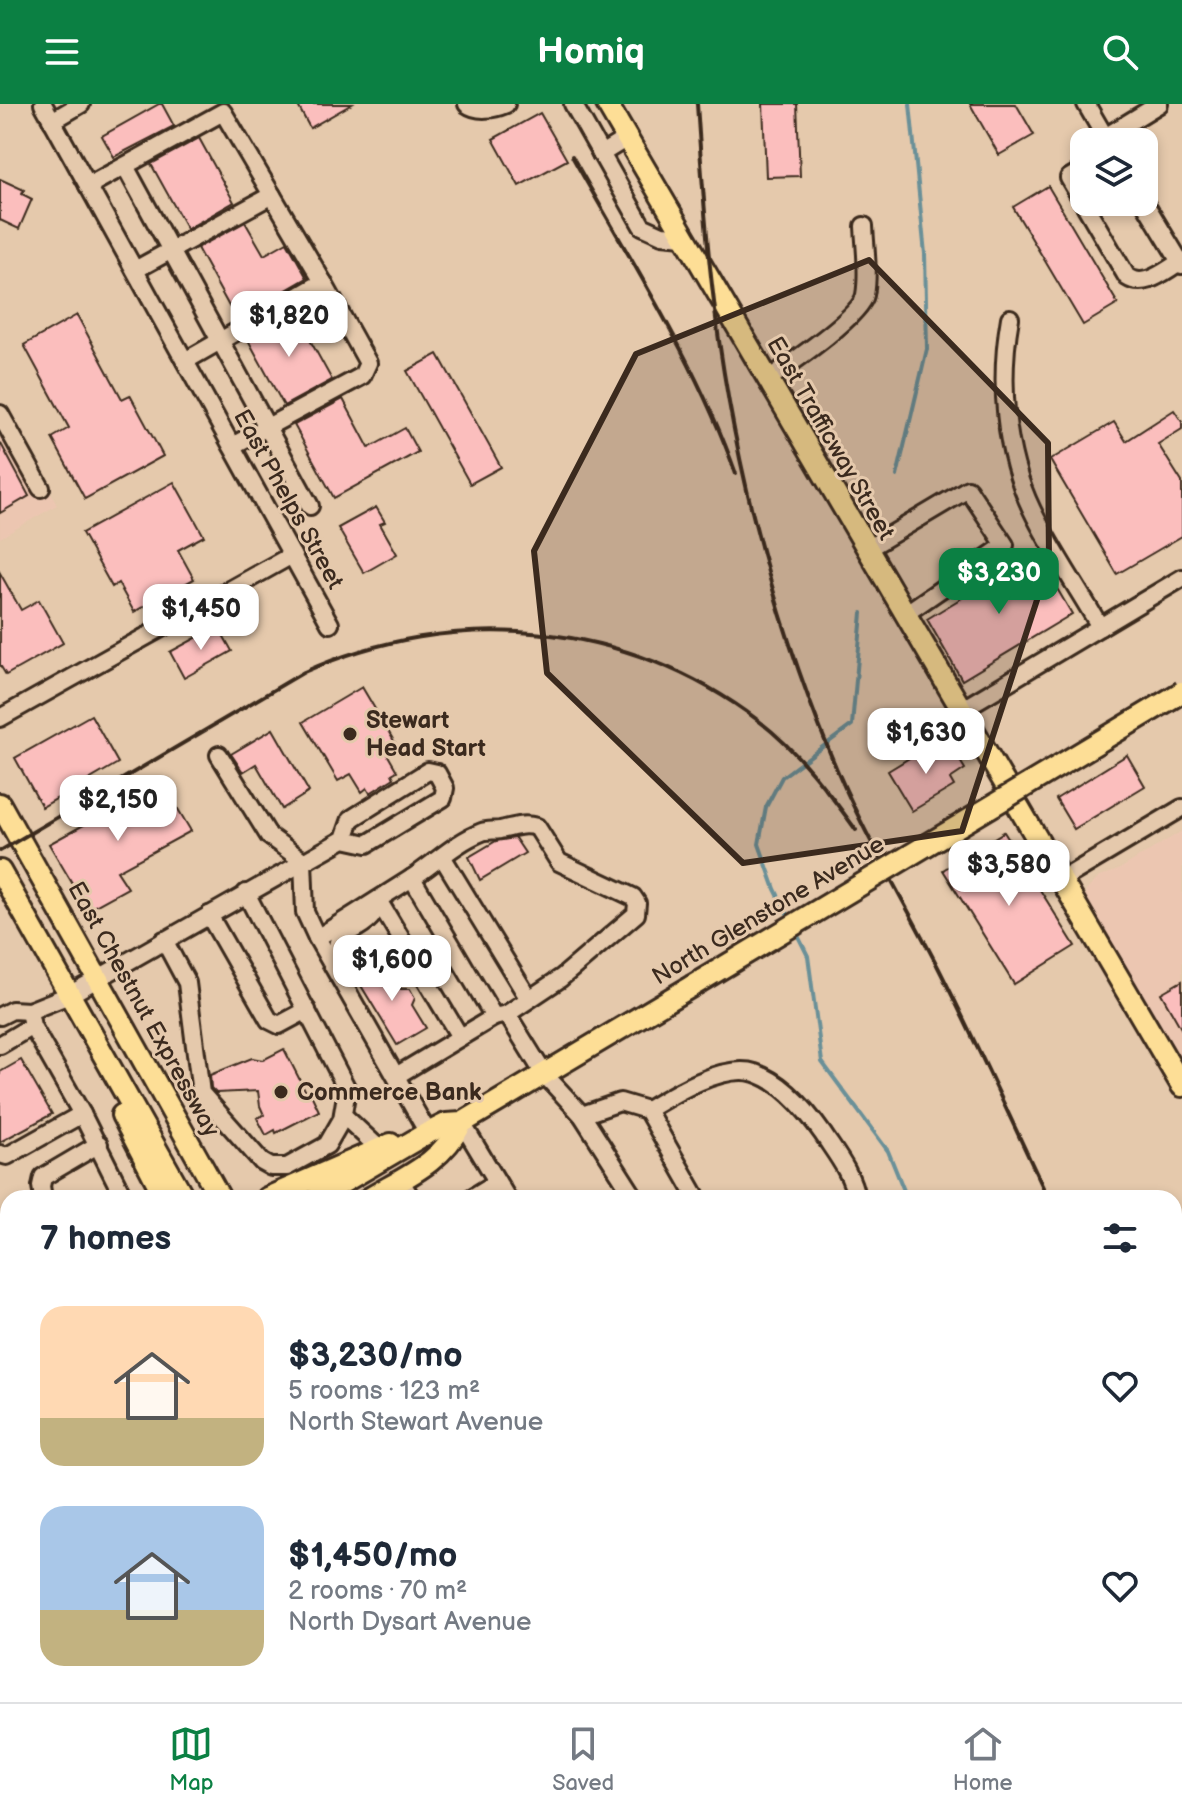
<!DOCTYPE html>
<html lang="en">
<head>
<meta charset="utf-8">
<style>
  body { margin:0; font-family:"Balsamiq Sans",sans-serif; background:#f6f6f7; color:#1f2937; height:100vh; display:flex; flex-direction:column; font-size:30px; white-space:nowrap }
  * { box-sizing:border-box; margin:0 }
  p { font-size:26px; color:#747a83 }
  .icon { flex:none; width:44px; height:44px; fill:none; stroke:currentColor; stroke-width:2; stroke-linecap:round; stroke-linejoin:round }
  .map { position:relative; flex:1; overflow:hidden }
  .drawer { position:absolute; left:0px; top:1086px; width:1182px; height:512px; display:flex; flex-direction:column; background:#fff; border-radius:24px 24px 0 0; box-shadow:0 4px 12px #0003 }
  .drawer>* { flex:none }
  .buttons { position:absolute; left:1070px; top:24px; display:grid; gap:16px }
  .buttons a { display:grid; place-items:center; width:88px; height:88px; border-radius:16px; background:#fff; box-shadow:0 4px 12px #0003; font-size:40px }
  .price { position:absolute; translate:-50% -68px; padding:0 18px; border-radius:16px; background:#fff; color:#222; font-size:26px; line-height:52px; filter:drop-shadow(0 2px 4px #0008) }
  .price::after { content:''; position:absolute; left:50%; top:48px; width:24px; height:18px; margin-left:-12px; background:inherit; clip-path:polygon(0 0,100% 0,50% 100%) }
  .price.selected { background:#0b8043; color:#fff }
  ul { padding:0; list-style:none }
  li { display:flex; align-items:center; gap:24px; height:200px; padding:0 40px }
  li span { display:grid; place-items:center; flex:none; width:224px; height:160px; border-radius:24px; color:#555 }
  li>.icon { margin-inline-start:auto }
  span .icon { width:96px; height:96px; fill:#fffc; stroke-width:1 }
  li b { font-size:34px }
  h2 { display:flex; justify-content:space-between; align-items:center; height:96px; padding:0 40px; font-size:34px }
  header { display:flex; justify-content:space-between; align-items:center; height:104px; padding:0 40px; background:#0b8043; color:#fff; font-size:36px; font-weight:700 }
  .dock { display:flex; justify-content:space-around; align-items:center; height:112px; border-top:2px solid #e0e1e3; background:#fff; font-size:22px; color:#747a83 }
  .dock a { display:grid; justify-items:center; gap:4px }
  .dock .selected { color:#0b8043 }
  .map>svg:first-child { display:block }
  .built { fill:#ecc6b1 }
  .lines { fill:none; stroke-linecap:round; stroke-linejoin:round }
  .stream { stroke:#6a9098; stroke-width:4 }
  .building { fill:#fbbebd; stroke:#3b2a1e; stroke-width:2 }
  .minor-casing { stroke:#3b2a1e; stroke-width:22 }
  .major-casing { stroke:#3b2a1e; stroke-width:26 }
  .minor { stroke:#e5c9ac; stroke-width:16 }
  .major { stroke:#fdde96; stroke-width:20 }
  .rail { stroke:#3b2a1e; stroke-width:4 }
  .major-bridge-casing { stroke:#3b2a1e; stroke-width:26; stroke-linecap:butt }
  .major-bridge { stroke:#fdde96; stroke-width:20 }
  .marked { fill:#3b2a1e; fill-opacity:0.2; stroke:#3b2a1e; stroke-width:6; stroke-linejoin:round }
  .poi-dot { fill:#3b2a1e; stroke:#e5c9ac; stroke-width:3 }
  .labels { text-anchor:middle; stroke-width:6; stroke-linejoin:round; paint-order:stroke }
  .street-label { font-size:24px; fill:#3b2a1e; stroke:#e5c9ac }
  .poi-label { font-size:24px; font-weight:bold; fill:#3b2a1e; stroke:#e5c9ac; text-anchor:start }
</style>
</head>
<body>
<header><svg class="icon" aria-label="menu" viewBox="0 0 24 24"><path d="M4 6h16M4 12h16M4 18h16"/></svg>Homiq<svg class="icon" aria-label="search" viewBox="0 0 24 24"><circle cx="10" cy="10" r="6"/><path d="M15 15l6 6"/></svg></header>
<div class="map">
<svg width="1182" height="1598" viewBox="0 0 1182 1598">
  <rect width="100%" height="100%" fill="#e5c9ac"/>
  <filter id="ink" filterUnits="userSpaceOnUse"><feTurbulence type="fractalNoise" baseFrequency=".0125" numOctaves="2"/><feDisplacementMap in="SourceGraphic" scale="16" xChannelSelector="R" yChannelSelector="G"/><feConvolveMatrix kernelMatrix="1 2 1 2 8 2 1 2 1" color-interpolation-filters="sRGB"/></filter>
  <g filter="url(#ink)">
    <g class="built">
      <path d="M 0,297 L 57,401 L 0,434 Z"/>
      <path d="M 1182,727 L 1182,962 L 1085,794 L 1086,787 L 1099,773 L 1118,766 Z"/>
    </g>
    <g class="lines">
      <g class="stream">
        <path d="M 897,372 L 927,245 L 925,150 L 910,0"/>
        <path d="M 790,815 L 775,785 L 759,740 L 766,703 L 782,673 L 852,621 L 862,509"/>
        <path d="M 795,826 L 808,852 L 822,958 L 888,1047 L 907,1094"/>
      </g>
    </g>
    <g class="building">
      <path d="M 159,0 L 162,0 L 174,22 L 114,53 L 102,32 Z"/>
      <path d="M 297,0 L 352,0 L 310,24 Z"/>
      <path d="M 763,0 L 797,0 L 800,72 L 766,73 Z"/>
      <path d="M 970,0 L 1016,0 L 1034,31 L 999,51 Z"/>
      <path d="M 540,9 L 567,56 L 519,82 L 493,35 Z"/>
      <path d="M 199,34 L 234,98 L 187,125 L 151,60 Z"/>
      <path d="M 0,75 L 24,86 L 22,90 L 32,95 L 19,125 L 0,116 Z"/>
      <path d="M 1048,82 L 1118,200 L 1083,221 L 1013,103 Z"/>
      <path d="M 245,118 L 264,151 L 287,138 L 307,174 L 236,215 L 197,144 Z"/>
      <path d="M 294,207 L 332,276 L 284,302 L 247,234 Z"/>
      <path d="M 77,211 L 122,295 L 130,291 L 163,352 L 85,395 L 52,334 L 69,324 L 24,241 Z"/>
      <path d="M 438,250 L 501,363 L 470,380 L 407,267 Z"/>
      <path d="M 343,295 L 369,344 L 405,324 L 418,348 L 334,394 L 294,321 Z"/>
      <path d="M 1174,306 L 1182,318 L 1182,325 L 1158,340 L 1182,378 L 1182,432 L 1117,470 L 1050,356 L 1114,318 L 1126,337 Z"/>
      <path d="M 0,338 L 29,392 L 0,409 Z"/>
      <path d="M 174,378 L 204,432 L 178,446 L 194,475 L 134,508 L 118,479 L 112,483 L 82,429 Z"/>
      <path d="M 376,403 L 385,418 L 380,420 L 397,450 L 364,469 L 338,424 Z"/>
      <path d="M 1036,449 L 1072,510 L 962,576 L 927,515 Z"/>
      <path d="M 0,469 L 21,506 L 39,496 L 63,539 L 6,571 L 0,561 Z"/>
      <path d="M 218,522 L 232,547 L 184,574 L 170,548 Z"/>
      <path d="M 362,583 L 397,642 L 386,648 L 397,667 L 392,670 L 394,674 L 370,689 L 367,684 L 362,688 L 351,670 L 338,677 L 303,618 Z"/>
      <path d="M 91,611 L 118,659 L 42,703 L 15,654 Z"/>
      <path d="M 273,625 L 309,688 L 282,705 L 256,660 L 243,668 L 231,650 Z"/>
      <path d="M 929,642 L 934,652 L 951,642 L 965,665 L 950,675 L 954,682 L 912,707 L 888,667 Z"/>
      <path d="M 1127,651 L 1145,682 L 1074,725 L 1056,695 Z"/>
      <path d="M 162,678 L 191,727 L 117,767 L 128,784 L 88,806 L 49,740 Z"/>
      <path d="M 1004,728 L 1075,842 L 1014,880 L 943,766 Z"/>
      <path d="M 515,734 L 525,749 L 480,776 L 469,753 L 496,737 Z"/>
      <path d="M 385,858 L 401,885 L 410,885 L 415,894 L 412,901 L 426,924 L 397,941 L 357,875 Z"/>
      <path d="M 1182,877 L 1182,926 L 1161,889 Z"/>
      <path d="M 284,945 L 306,988 L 309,986 L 319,1007 L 276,1029 L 275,1026 L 266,1031 L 257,1014 L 264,1011 L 260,1002 L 258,987 L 216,989 L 211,984 L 210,971 L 252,954 L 263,956 Z"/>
      <path d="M 21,956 L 52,1010 L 0,1038 L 0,968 Z"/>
    </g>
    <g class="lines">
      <g class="minor-casing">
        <g id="minor">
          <path d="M 43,0 L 330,520"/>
          <path d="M 467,0 C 478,8 494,5 506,0"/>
          <path d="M 573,0 L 642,122 L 662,131 L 683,133"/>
          <path d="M 1086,0 L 1108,38"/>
          <path d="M 52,17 L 81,0"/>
          <path d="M 1105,33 L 1159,0"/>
          <path d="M 601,50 L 627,34"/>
          <path d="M 125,62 L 310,402"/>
          <path d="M 1084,65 L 1069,74 L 1127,173 C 1145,185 1164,167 1180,158"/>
          <path d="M 88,82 L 223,8 L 272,91 L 135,166"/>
          <path d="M 1144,98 L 1182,161"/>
          <path d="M 1010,214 C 999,276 1004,348 1032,406 C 1051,446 1078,484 1100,523"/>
          <path d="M 185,257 L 323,178 L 272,91"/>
          <path d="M 767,276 C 787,262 861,212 865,191 C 869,169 865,143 864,122"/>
          <path d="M 0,310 L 41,384"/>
          <path d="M 232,342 L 362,272 L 368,259 L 323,178"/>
          <path d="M 867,445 L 968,385 L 1005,441 L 905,510"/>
          <path d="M 961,606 L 1182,474"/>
          <path d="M 0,614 L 292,451"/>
          <path d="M 219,651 L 269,732 L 303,757"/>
          <path d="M 443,754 L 529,895"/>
          <path d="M 303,757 L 305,808 L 317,834 L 412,774 L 494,913 L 507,910 L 544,970 L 582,1011 L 635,1094"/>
          <path d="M 412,774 C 435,759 456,738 482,728 C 487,726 494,727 500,726 C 515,723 522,719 537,723 L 559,758 L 633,793 L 637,799 L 636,810 L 561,874 L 507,910"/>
          <path d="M 1061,776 L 1182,704"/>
          <path d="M 378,796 L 460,933"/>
          <path d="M 209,811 L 269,916 L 279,921 L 307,906"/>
          <path d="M 317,834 L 428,1029"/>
          <path d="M 164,836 L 187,879 L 201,989 L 262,1058 L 271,1063 L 287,1063 L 327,1041 L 342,1015 L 347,985 L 246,789"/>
          <path d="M 345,865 C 324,824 351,835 371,813 C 375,810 376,801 378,796"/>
          <path d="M 0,912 L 12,906 L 29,907 L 69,891 L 344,735 L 367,740 L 443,694 L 445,684 L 437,669 L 428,667 L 351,715 L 344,735"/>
          <path d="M 0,941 L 32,922"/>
          <path d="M 396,972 L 494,913"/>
          <path d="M 647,1006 C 673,990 724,959 755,969 C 783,978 807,1007 823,1030 C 836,1050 852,1069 856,1094"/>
          <path d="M 82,1010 L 124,1094"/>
          <path d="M 343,1011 L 385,1050"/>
          <path d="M 582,1011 L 620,998 L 647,1006 L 697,1094"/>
          <path d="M 462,1019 L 507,1094"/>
          <path d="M 0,1050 L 7,1052 L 82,1010 L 32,922 L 29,907"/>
          <path d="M 400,1076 L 411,1094"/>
          <path d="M 43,1094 L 41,1082 L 43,1073 L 99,1040"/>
          <path d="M 471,1094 L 497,1078"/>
          <path d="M 0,1213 L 8,1229"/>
          <path d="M 7,1365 L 8,1367"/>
          <path d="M 0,1453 L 8,1448"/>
          <path d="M 0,1507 L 8,1502"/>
          <path d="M 0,1564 L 8,1560"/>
          <path d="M 220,1590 L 225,1598"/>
          <path d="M 438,1590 L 443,1598"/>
          <path d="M 616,1590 L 616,1598"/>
        </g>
      </g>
      <g class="major-casing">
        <g id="major">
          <path d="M 607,0 L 1182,982"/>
          <path d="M 0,700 L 220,1094"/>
          <path d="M 0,767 L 184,1094"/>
          <path d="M 122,1011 L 165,1094"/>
          <path d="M 267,1094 L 391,1040"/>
          <path d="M 316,1094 L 422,1032 L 446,1020 L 462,1019 L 692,882"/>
          <path d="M 370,1094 C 407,1072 441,1059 462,1019"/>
          <path d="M 0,1278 L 8,1273"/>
          <path d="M 0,1316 L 8,1311"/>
          <path d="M 473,1590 L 477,1598"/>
          <path d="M 506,1590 L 511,1598"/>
        </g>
      </g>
      <use href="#minor" class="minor"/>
      <use href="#major" class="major"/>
      <g class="rail">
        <path d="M 697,0 C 701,60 705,121 712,181 C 729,337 770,503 830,649 C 860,724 902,793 939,865 C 977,940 1012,1018 1048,1094"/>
        <path d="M 572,52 C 630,156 696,257 736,370"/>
        <path d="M 0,747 L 304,568 C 453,501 628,516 759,617 C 798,647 827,686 856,726"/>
        <path d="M 1174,1360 L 1182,1376"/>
      </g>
      <g class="major-bridge-casing">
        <path id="major-bridge" d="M 692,882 L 1182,588"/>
      </g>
      <use href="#major-bridge" class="major-bridge"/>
    </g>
  </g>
  <path class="marked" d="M 869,156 L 1048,339 L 1049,459 L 962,727 L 743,759 L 547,569 L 534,447 L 636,250 Z"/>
  <g class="poi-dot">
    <circle cx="350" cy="630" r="8"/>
    <circle cx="281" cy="988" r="8"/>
  </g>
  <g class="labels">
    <g class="street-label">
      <text transform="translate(831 334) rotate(60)" y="8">East Trafficway Street</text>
      <text transform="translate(289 395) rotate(61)" y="8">East Phelps Street</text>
      <text transform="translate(768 806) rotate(-31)" y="8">North Glenstone Avenue</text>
      <text transform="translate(144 905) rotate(61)" y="8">East Chestnut Expressway</text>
    </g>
    <g class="poi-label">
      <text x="366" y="624">Stewart<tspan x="366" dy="28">Head Start</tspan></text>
      <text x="297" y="996">Commerce Bank</text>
    </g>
  </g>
</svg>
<div class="buttons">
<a><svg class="icon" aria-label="layers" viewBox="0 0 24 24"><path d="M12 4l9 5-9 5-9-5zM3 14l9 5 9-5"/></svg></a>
</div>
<b class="price" style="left:289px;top:255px">$1,820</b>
<b class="price selected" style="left:999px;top:512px">$3,230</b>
<b class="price" style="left:201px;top:548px">$1,450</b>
<b class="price" style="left:926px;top:672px">$1,630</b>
<b class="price" style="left:118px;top:739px">$2,150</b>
<b class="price" style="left:1009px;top:804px">$3,580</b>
<b class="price" style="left:392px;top:899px">$1,600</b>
<section class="drawer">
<h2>7 homes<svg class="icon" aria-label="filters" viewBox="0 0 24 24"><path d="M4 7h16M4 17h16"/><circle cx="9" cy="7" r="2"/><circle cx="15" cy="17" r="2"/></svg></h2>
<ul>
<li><span style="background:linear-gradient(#ffd9b3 70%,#c2b280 0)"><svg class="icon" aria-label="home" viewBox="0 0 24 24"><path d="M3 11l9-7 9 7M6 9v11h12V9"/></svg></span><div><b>$3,230/mo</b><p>5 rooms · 123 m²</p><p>North Stewart Avenue</p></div><svg class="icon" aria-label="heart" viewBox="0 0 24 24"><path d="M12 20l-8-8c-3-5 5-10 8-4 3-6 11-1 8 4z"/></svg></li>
<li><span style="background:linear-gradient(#a9c7e8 65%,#c2b280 0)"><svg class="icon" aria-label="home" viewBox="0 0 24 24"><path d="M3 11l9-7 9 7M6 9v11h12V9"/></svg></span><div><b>$1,450/mo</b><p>2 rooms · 70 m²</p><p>North Dysart Avenue</p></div><svg class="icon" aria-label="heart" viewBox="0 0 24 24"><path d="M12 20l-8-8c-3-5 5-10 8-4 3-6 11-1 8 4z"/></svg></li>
</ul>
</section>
</div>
<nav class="dock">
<a class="selected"><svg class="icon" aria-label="map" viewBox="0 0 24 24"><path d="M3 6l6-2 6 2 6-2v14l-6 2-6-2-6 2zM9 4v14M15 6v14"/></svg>Map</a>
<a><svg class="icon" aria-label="saved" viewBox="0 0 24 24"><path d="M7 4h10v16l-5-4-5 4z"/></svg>Saved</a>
<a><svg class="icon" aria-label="home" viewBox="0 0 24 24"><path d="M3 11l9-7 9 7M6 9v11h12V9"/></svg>Home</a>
</nav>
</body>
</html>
